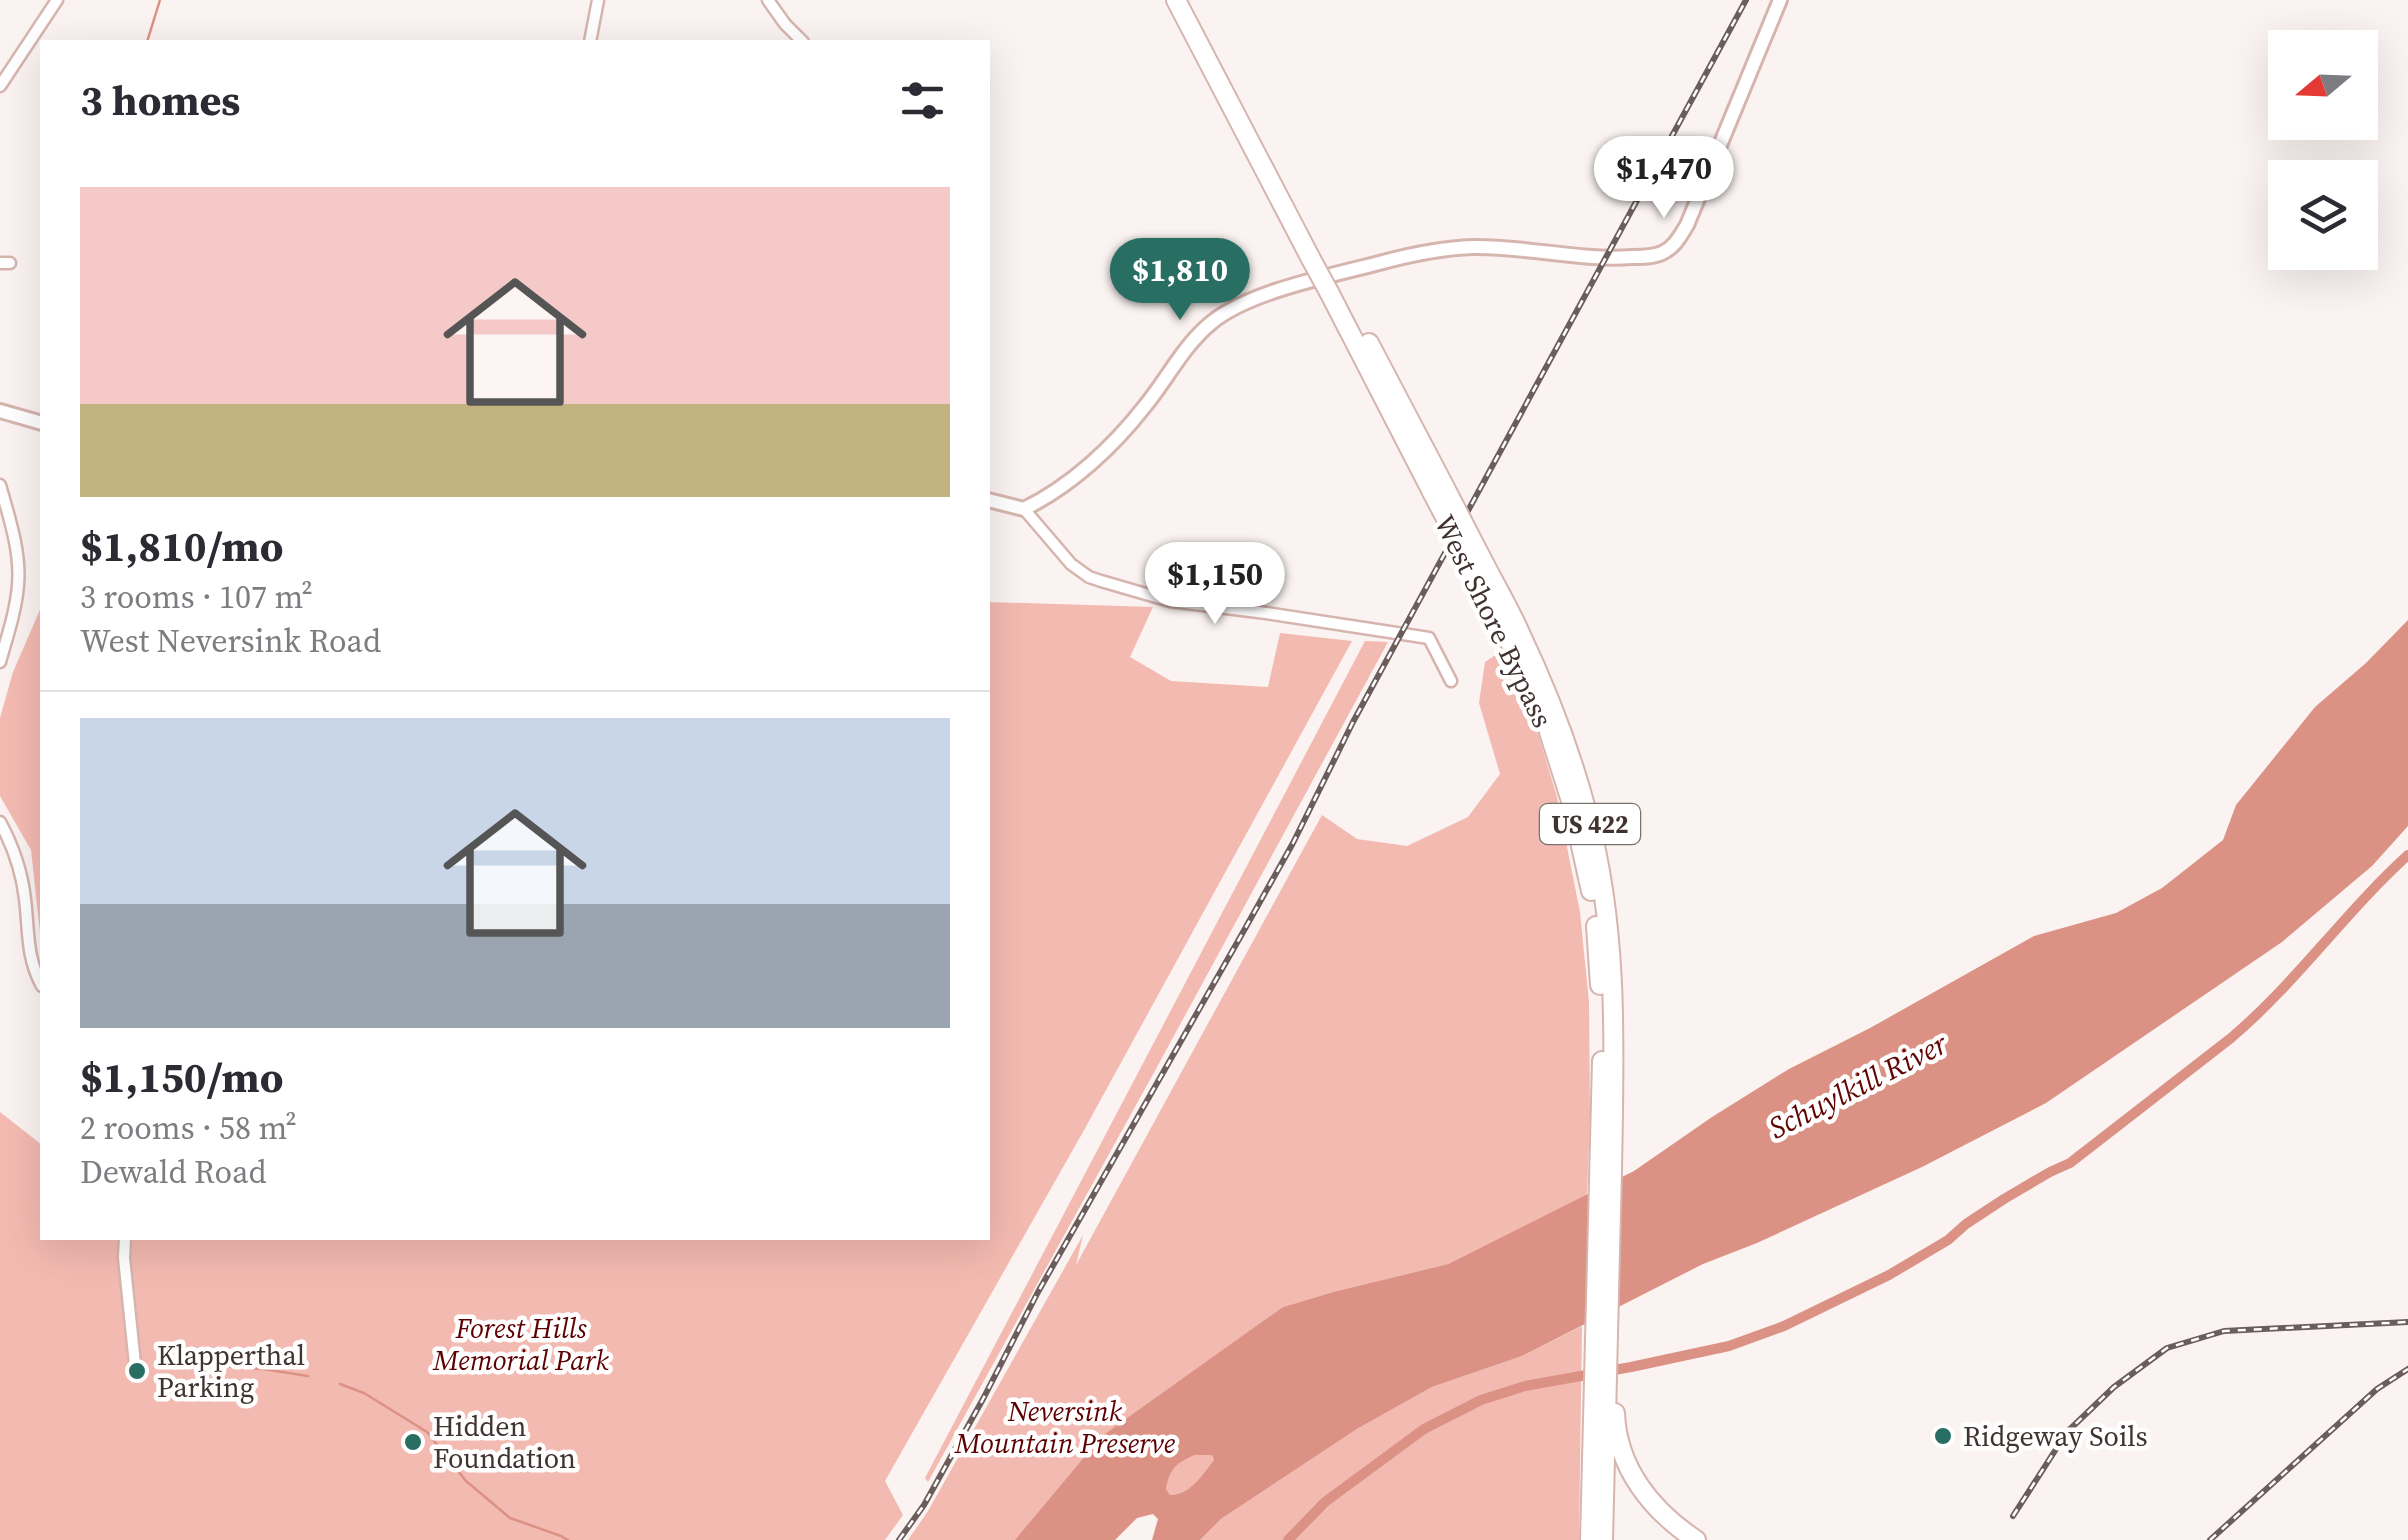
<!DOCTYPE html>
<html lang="en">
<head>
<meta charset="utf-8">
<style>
  body { margin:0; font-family:"Source Serif 4",serif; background:#f7f7f7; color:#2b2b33; height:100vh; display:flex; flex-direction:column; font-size:38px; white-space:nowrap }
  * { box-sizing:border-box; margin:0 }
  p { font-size:32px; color:#7c7c81 }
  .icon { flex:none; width:55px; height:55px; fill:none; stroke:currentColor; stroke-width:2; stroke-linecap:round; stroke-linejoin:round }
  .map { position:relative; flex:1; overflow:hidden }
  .side { position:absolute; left:40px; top:40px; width:950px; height:1200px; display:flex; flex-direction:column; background:#fff; border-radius:0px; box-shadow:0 10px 40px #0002 }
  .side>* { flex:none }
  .needle { width:65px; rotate:251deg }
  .fabs { position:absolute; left:2268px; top:30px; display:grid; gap:20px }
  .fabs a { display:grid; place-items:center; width:110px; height:110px; border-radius:0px; background:#fff; box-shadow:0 10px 40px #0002; font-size:50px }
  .price { position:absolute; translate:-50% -85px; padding:0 22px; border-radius:35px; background:#fff; color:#222; font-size:32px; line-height:65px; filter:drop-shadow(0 2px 5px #0008) }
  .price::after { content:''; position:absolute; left:50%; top:60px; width:30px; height:22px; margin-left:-15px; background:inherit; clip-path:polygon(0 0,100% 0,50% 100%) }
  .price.on { background:#286e63; color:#fff }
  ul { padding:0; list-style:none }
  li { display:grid; align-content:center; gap:20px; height:530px; padding:0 40px }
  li+li { border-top:2px solid #e1e1e2 }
  li span { display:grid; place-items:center; height:310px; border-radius:0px; color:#555 }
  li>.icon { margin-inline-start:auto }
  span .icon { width:180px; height:180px; fill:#fffc; stroke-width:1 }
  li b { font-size:42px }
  h2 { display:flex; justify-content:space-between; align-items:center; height:120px; padding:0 40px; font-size:42px }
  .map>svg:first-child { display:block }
  .green { fill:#f3bab1 }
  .water { fill:#dc9185; fill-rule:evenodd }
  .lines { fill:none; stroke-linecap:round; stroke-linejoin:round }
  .stream { stroke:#dc9185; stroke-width:2.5 }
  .canal { stroke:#dc9185; stroke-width:10 }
  .minor-casing { stroke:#d7b5af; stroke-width:15 }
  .tertiary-casing { stroke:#d7b5af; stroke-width:18 }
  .motorway-casing { stroke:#d7b5af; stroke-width:22 }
  .minor { stroke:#fff; stroke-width:10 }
  .tertiary { stroke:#fff; stroke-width:12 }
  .motorway { stroke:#fff; stroke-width:18 }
  .rail-casing { stroke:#6a5d5b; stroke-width:6 }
  .rail { stroke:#fff; stroke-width:2.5; stroke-dasharray:8; stroke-linecap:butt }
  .motorway-bridge-casing { stroke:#d7b5af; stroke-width:22; stroke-linecap:butt }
  .motorway-bridge { stroke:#fff; stroke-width:18 }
  .poi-dot { fill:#286e63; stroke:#fff; stroke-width:4 }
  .labels { text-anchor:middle; stroke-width:9; stroke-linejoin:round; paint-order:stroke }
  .shield { fill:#fff; stroke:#7a706f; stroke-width:2.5 }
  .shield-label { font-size:25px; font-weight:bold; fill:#413331 }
  .street-label { font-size:28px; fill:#413331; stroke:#fff }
  .park-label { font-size:28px; font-style:italic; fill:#5e0000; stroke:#fff }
  .poi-label { font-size:28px; fill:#413331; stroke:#fff; text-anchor:start }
  .water-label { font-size:30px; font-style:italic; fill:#610402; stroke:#fff }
</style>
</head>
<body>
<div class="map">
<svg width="2408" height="1540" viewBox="0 0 2408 1540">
  <rect width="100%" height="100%" fill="#faf3f1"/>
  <g class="green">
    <path d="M 988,602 L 1153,607 L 1130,657 L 1171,681 L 1268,687 L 1280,633 L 1352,641 L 1083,1132 L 885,1481 L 903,1515 L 885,1540 L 0,1540 L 0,1112 L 42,1145 L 42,1238 L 988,1238 Z"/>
    <path d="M 42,605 L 42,951 L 31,850 L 0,796 L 0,718 L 13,672 Z"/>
    <path d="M 1365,641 L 1388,642 L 1157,1067 L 928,1482 L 925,1478 Z"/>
    <path d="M 1503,650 L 1534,720 L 1557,797 L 1580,912 L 1589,1002 L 1590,1116 L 1587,1195 L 1448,1264 L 1333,1292 L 1283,1307 L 1226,1349 L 1055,1540 L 908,1540 L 928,1511 L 1083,1235 L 1076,1265 L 1322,815 L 1357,839 L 1407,846 L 1468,817 L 1500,774 L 1479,703 L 1485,662 Z"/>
    <path d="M 1582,1326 L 1579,1540 L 1200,1540 L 1221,1519 L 1357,1429 L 1432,1387 L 1522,1356 Z"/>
    <path d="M 1195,1455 L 1212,1455 L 1214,1460 C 1202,1475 1190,1495 1170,1495 L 1166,1489 C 1170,1469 1176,1463 1195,1455 Z"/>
  </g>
  <path class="water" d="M 2408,620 L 2408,826 L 2372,866 L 2282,942 L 2046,1103 L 1922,1167 L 1757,1243 L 1703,1264 L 1522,1356 L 1432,1387 L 1357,1429 L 1221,1519 L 1200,1540 L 1152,1540 L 1158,1519 L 1153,1514 L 1137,1518 L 1115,1540 L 1015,1540 L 1102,1436 L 1283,1307 L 1333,1292 L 1448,1264 L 1634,1171 L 1712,1117 L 1789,1069 L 1870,1028 L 2034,936 L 2116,913 L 2162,888 L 2223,840 L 2236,805 L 2315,707 L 2366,663 ZM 1195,1455 L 1212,1455 L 1214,1460 C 1202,1475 1190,1495 1170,1495 L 1166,1489 C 1170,1469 1176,1463 1195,1455 Z"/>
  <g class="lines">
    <g class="stream">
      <path d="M 147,42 L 160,0"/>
      <path d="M 190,1364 L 263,1369 L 308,1376"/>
      <path d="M 340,1384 L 364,1393 L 427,1432 L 466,1481 L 510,1518 L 561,1536 L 568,1540"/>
    </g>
    <path class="canal" d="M 1288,1540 L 1325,1502 L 1424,1429 L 1481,1400 L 1525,1386 L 1631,1367 L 1729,1346 L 1784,1326 L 1889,1275 L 1948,1240 L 1966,1224 L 2004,1199 L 2050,1172 L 2070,1163 L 2231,1038 C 2296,983 2345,912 2408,855"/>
    <g class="minor-casing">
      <g id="minor">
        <path d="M 768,0 L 785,24 L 803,42"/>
        <path d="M 590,42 L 598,0"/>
        <path d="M 0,86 L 57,0"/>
        <path d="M 0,263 L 10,263"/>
        <path d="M 0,485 C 9,517 21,552 18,585 C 16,611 7,637 0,662"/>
        <path d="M 1024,509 L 1071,564 L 1089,577 L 1101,581 L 1170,601 L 1266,613 L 1429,638 L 1451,681"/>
        <path d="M 0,822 C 13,846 22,872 25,899 C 29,931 26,957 42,986"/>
        <path d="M 125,1238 L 124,1258 L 136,1374"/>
      </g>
    </g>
    <g class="tertiary-casing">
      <g id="tertiary">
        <path d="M 0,411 L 42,423"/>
        <path d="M 988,500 L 1024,509 C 1071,486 1113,447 1145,406 C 1168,378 1183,346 1211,323 C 1249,291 1334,275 1383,262 C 1413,254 1442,248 1473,247 C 1526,246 1579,261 1632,257 C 1642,257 1653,257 1662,253 C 1675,247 1680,236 1687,225 L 1780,0"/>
      </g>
    </g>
    <g class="motorway-casing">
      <g id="motorway">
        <path d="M 1176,0 L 1311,259"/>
        <path d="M 1329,292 L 1432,492"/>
        <path d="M 1369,343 L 1441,480"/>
        <path d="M 1485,565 C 1497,588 1510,610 1520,633 C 1548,692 1572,754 1588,817 C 1619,932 1614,1052 1612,1170 C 1609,1293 1606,1417 1603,1540"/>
        <path d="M 1477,578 L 1523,668 L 1538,703"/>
        <path d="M 1549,732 L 1571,801 L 1591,891"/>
        <path d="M 1596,926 L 1600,985"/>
        <path d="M 1615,1413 C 1617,1468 1652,1511 1696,1540"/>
        <path d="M 1590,1540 L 1602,1061"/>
      </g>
    </g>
    <use href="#minor" class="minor"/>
    <use href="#tertiary" class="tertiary"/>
    <use href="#motorway" class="motorway"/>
    <g class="rail-casing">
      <g id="rail">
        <path d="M 2013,1516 L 2067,1432 L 2114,1387 L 2167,1348 L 2224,1331 L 2408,1322"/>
        <path d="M 899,1540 L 924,1505 L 983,1399 L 1038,1292 L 1242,934 L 1293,843 L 1353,722 L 1746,0"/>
        <path d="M 2210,1540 L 2377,1389 L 2408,1369"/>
      </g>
    </g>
    <use href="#rail" class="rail"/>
    <g class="motorway-bridge-casing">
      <g id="motorway-bridge">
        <path d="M 1311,259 L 1329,292"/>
        <path d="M 1441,480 L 1485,565"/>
        <path d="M 1432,492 L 1477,578"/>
      </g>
    </g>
    <use href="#motorway-bridge" class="motorway-bridge"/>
  </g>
  <g class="poi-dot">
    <circle cx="137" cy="1371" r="10"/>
    <circle cx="1943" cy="1436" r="10"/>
    <circle cx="413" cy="1442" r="10"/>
  </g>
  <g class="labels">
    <rect class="shield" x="1540" y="804" width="100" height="40" rx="8"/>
    <g class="shield-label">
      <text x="1590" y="833">US 422</text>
    </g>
    <g class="street-label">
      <text transform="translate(1494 621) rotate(64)" y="10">West Shore Bypass</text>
    </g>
    <g class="park-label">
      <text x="521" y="1338">Forest Hills<tspan x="521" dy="32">Memorial Park</tspan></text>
      <text x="1065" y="1421">Neversink<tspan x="1065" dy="32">Mountain Preserve</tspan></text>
    </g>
    <g class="poi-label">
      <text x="157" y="1365">Klapperthal<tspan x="157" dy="32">Parking</tspan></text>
      <text x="433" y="1436">Hidden<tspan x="433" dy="32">Foundation</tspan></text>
      <text x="1963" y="1446">Ridgeway Soils</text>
    </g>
    <g class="water-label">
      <text transform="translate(1858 1086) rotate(-27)" y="10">Schuylkill River</text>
    </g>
  </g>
</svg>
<div class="fabs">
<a><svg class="needle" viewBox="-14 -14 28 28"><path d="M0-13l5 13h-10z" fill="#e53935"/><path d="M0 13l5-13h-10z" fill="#7c7c81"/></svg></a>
<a><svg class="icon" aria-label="layers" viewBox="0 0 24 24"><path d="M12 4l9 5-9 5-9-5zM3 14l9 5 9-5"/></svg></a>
</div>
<b class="price" style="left:1664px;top:221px">$1,470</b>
<b class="price on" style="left:1180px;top:323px">$1,810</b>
<b class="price" style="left:1215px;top:627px">$1,150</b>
<section class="side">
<h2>3 homes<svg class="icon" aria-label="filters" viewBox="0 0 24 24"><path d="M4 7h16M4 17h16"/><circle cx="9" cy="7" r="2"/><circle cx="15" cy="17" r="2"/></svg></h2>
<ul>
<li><span style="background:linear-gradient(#f6c9c9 70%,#c2b280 0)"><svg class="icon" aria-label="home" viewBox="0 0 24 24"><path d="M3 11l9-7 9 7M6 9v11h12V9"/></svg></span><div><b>$1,810/mo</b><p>3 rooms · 107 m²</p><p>West Neversink Road</p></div></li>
<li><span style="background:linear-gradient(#c9d6e8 60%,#9aa5b1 0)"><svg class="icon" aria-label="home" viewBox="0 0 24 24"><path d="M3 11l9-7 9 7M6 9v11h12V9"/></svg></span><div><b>$1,150/mo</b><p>2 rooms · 58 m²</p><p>Dewald Road</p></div></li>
</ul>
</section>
</div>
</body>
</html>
